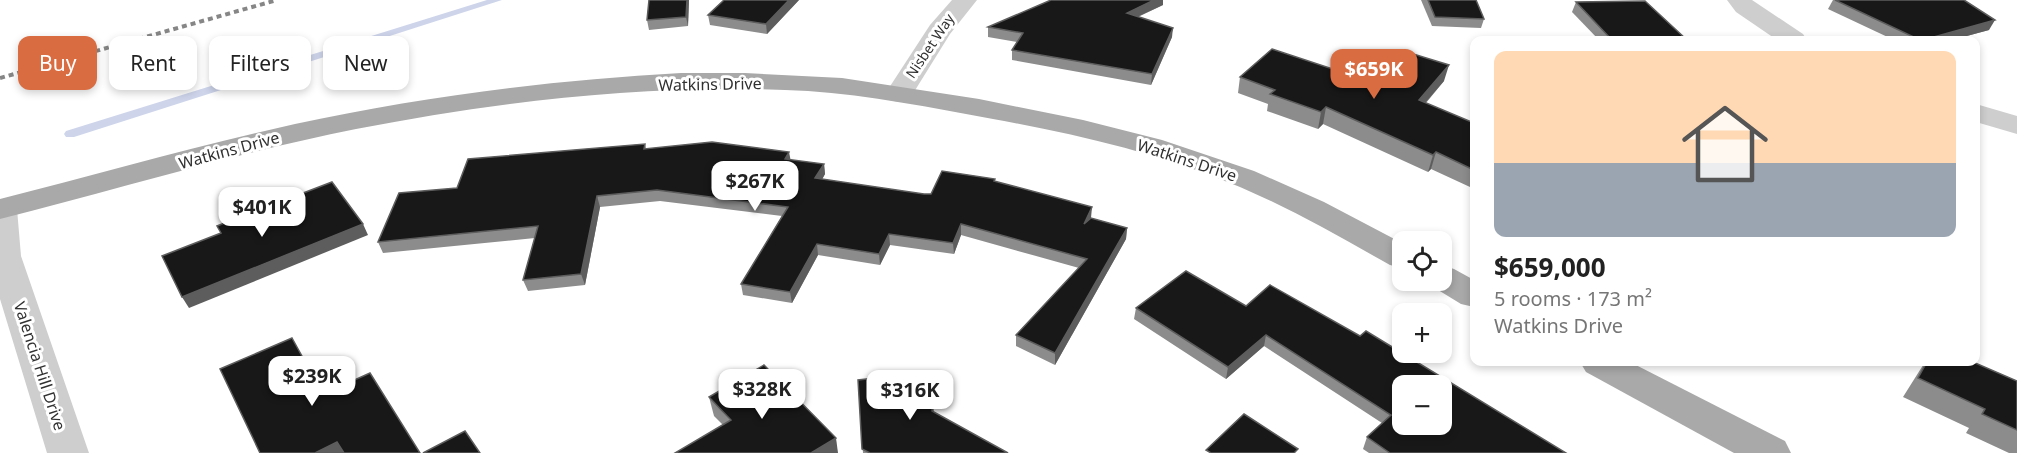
<!DOCTYPE html>
<html lang="en">
<head>
<meta charset="utf-8">
<style>
  body { margin:0; font-family:"Noto Sans",sans-serif; background:#f2f2f2; color:#222; height:100vh; display:flex; flex-direction:column; font-size:22px; white-space:nowrap }
  * { box-sizing:border-box; margin:0 }
  p { font-size:20px; color:#767676 }
  .icon { flex:none; width:33px; height:33px; fill:none; stroke:currentColor; stroke-width:2; stroke-linecap:round; stroke-linejoin:round }
  .map { position:relative; flex:1; overflow:hidden }
  .sheet { position:absolute; left:1470px; top:36px; width:510px; height:330px; display:flex; flex-direction:column; background:#fff; border-radius:12px; box-shadow:0 3px 9px #0003 }
  .sheet>* { flex:none }
  .hud { position:absolute; left:18px; top:36px; width:570px; height:54px; display:flex; gap:12px }
  .tools { position:absolute; left:1392px; top:231px; display:grid; gap:12px }
  .tools a { display:grid; place-items:center; width:60px; height:60px; border-radius:12px; background:#fff; box-shadow:0 3px 9px #0003; font-size:30px }
  .price { position:absolute; translate:-50% -51px; padding:0 14px; border-radius:12px; background:#fff; color:#222; font-size:20px; line-height:39px; filter:drop-shadow(0 2px 3px #0008) }
  .price::after { content:''; position:absolute; left:50%; top:36px; width:18px; height:14px; margin-left:-9px; background:inherit; clip-path:polygon(0 0,100% 0,50% 100%) }
  .price.selected { background:#da6c41; color:#fff }
  ul { padding:0; list-style:none }
  li { display:grid; align-content:center; gap:12px; height:318px; padding:0 24px }
  li span { display:grid; place-items:center; height:186px; border-radius:12px; color:#555 }
  li>.icon { margin-inline-start:auto }
  span .icon { width:108px; height:108px; fill:#fffc; stroke-width:1 }
  li b { font-size:26px }
  .chip { padding:0 21px; border-radius:12px; background:#fff; box-shadow:0 3px 9px #0003; font-size:21px; line-height:54px }
  .chip.selected { background:#da6c41; color:#fff }
  .map>svg:first-child { display:block }
  .lines { fill:none; stroke-linecap:round; stroke-linejoin:round }
  .stream { fill:#ced5eb; fill-rule:evenodd }
  .minor { fill:#cecece; fill-rule:evenodd }
  .major { fill:#a9a9a9; fill-rule:evenodd }
  .rail { stroke:#868686; stroke-width:4; stroke-dasharray:5 4; stroke-linecap:butt }
  .wall { fill:#8c8c8c }
  .shaded-wall { fill:#5d5d5d }
  .building { fill:#181818; stroke:#5d5d5d; stroke-width:1.5; fill-rule:evenodd }
  .labels { text-anchor:middle; stroke-width:6; stroke-linejoin:round; paint-order:stroke }
  .far-street-label { font-size:14px; fill:#313131; stroke:#fff }
  .street-label { font-size:16px; fill:#313131; stroke:#fff }
</style>
</head>
<body>
<div class="map">
<svg width="2017" height="453" viewBox="0 0 2017 453">
  <rect width="100%" height="100%" fill="#fff"/>
  <g class="lines">
    <path class="stream" d="M 487,0 L 502,0 L 74,137 L 66,137 L 64,134 L 66,131 Z"/>
    <g class="minor">
      <path d="M 952,0 L 977,0 L 950,34 L 909,100 L 899,102 L 889,100 L 885,94 L 930,25 Z"/>
      <path d="M 1727,0 L 1752,0 L 1803,34 L 1807,40 L 1777,40 L 1736,12 Z"/>
      <path d="M 1976,104 L 2017,116 L 2017,134 L 1976,122 Z"/>
      <path d="M 0,199 L 12,202 L 17,209 L 21,256 L 89,453 L 47,453 L 0,299 Z"/>
    </g>
    <g class="major">
      <path d="M 681,73 L 745,73 L 842,78 L 979,99 L 1083,120 L 1162,140 L 1254,171 L 1324,202 L 1402,243 L 1402,268 L 1390,265 C 1338,236 1285,205 1230,183 C 1154,152 1074,134 993,119 C 932,108 870,95 808,91 C 657,83 505,100 356,129 C 236,153 119,189 0,219 L 0,199 C 98,174 196,146 295,124 C 422,97 551,80 681,73 Z"/>
      <path d="M 1442,265 L 1454,269 L 1474,280 L 1474,307 L 1461,304 L 1430,285 L 1427,280 L 1442,280 Z"/>
      <path d="M 1580,362 L 1630,362 L 1785,441 L 1791,453 L 1734,453 L 1586,372 Z"/>
    </g>
    <path class="rail" d="M 0,78 L 277,0"/>
  </g>
  <g class="wall">
    <path d="M 649,0 L 689,0 L 688,26 L 649,30 L 647,20 Z"/>
    <path d="M 799,0 L 767,34 L 710,25 L 708,15 Z"/>
    <path d="M 1421,0 L 1476,0 L 1484,19 L 1481,28 L 1432,26 Z"/>
    <path d="M 1833,0 L 1964,0 L 1989,30 L 1952,40 L 1894,40 L 1828,9 Z"/>
    <path d="M 1576,2 L 1687,40 L 1599,40 L 1572,12 Z"/>
    <path d="M 1163,5 L 1138,17 L 1172,37 L 1151,85 L 1012,60 L 1012,50 L 1017,42 L 988,37 L 988,27 Z"/>
    <path d="M 1240,77 L 1378,84 L 1444,81 L 1426,103 L 1474,123 L 1474,183 L 1470,187 L 1431,169 L 1428,172 L 1323,124 L 1318,129 L 1267,111 L 1268,104 L 1238,93 Z"/>
    <path d="M 645,144 L 646,148 L 790,160 L 824,164 L 825,174 L 822,179 L 924,194 L 931,194 L 995,179 L 995,181 L 1091,218 L 1127,228 L 1126,239 L 1055,365 L 1016,346 L 1016,335 L 1079,268 L 961,235 L 954,254 L 890,245 L 880,265 L 818,255 L 792,303 L 743,295 L 741,284 L 782,216 L 660,201 L 600,207 L 585,285 L 528,291 L 523,280 L 535,238 L 383,253 L 378,242 Z"/>
    <path d="M 1246,306 L 1566,453 L 1369,453 L 1363,449 L 1367,437 L 1382,423 L 1264,346 L 1226,379 L 1134,319 L 1136,308 Z"/>
    <path d="M 1925,362 L 1973,362 L 2017,381 L 2017,453 L 2009,453 L 1966,433 L 1969,428 L 1903,397 Z"/>
    <path d="M 858,380 L 933,392 L 934,412 L 1008,453 L 863,453 Z"/>
    <path d="M 709,397 L 838,453 L 723,425 L 714,416 Z"/>
  </g>
  <g class="shaded-wall">
    <path d="M 687,0 L 689,0 L 688,26 L 686,17 Z"/>
    <path d="M 789,0 L 799,0 L 767,34 L 766,24 Z"/>
    <path d="M 1154,0 L 1163,0 L 1163,5 L 1126,22 L 1127,13 Z"/>
    <path d="M 1995,20 L 1989,30 L 1952,40 L 1923,40 Z"/>
    <path d="M 1173,28 L 1172,37 L 1151,85 L 1152,74 Z"/>
    <path d="M 1449,65 L 1444,81 L 1414,116 L 1419,100 Z"/>
    <path d="M 1326,107 L 1323,124 L 1318,129 L 1321,112 Z"/>
    <path d="M 789,152 L 791,162 L 785,159 Z"/>
    <path d="M 1436,152 L 1431,169 L 1428,172 L 1433,155 Z"/>
    <path d="M 824,164 L 825,174 L 817,189 L 815,178 Z"/>
    <path d="M 1474,172 L 1474,183 L 1470,187 Z"/>
    <path d="M 597,196 L 600,207 L 585,285 L 581,274 Z"/>
    <path d="M 1092,207 L 1091,218 L 1084,224 Z"/>
    <path d="M 363,224 L 368,235 L 189,308 L 182,297 Z"/>
    <path d="M 961,224 L 961,235 L 954,254 L 953,243 Z"/>
    <path d="M 1127,228 L 1126,239 L 1055,365 L 1055,353 Z"/>
    <path d="M 889,234 L 890,245 L 880,265 L 879,254 Z"/>
    <path d="M 817,244 L 818,255 L 792,303 L 790,292 Z"/>
    <path d="M 1266,335 L 1264,346 L 1226,379 L 1228,367 Z"/>
    <path d="M 836,438 L 838,453 L 811,453 Z"/>
    <path d="M 337,442 L 344,453 L 315,453 Z"/>
  </g>
  <g class="building">
    <path d="M 649,0 L 687,0 L 686,17 L 647,20 Z"/>
    <path d="M 724,0 L 789,0 L 766,24 L 708,15 Z"/>
    <path d="M 1051,0 L 1154,0 L 1127,13 L 1173,28 L 1152,74 L 1012,50 L 1023,33 L 988,27 Z"/>
    <path d="M 1428,0 L 1476,0 L 1484,19 L 1435,17 Z"/>
    <path d="M 1835,0 L 1964,0 L 1995,20 L 1923,40 L 1920,40 Z"/>
    <path d="M 1645,1 L 1687,40 L 1612,40 L 1576,2 Z"/>
    <path d="M 1272,49 L 1378,84 L 1407,52 L 1449,65 L 1419,100 L 1474,123 L 1474,170 L 1436,152 L 1433,155 L 1326,107 L 1321,112 L 1270,94 L 1275,90 L 1240,77 Z"/>
    <path d="M 712,142 L 789,152 L 785,159 L 824,164 L 815,178 L 924,194 L 931,194 L 942,171 L 995,179 L 994,181 L 1092,207 L 1084,224 L 1091,218 L 1127,228 L 1055,353 L 1016,335 L 1087,259 L 961,224 L 953,243 L 889,234 L 879,254 L 817,244 L 790,292 L 741,284 L 788,207 L 657,190 L 597,196 L 581,274 L 523,280 L 538,226 L 378,242 L 399,193 L 457,188 L 468,159 L 645,144 L 644,149 Z"/>
    <path d="M 332,182 L 363,224 L 182,297 L 162,256 L 221,233 L 217,226 Z"/>
    <path d="M 1186,271 L 1246,306 L 1270,285 L 1360,336 L 1366,331 L 1566,453 L 1390,453 L 1367,437 L 1391,415 L 1266,335 L 1228,367 L 1136,308 ZM 1402,386 L 1442,386 L 1442,424 L 1402,424 Z"/>
    <path d="M 292,338 L 308,367 L 323,360 L 339,387 L 370,373 L 420,453 L 344,453 L 337,442 L 315,453 L 260,453 L 220,369 Z"/>
    <path d="M 1927,362 L 1973,362 L 2017,381 L 2017,430 L 1982,414 L 1985,409 L 1918,378 Z"/>
    <path d="M 764,365 L 836,438 L 811,453 L 675,453 L 731,420 L 709,397 Z"/>
    <path d="M 912,374 L 933,392 L 932,411 L 1008,453 L 870,453 L 862,449 L 858,380 Z"/>
    <path d="M 1244,414 L 1298,449 L 1294,453 L 1211,453 L 1206,450 Z"/>
    <path d="M 465,431 L 480,453 L 423,453 Z"/>
  </g>
  <g class="labels">
    <g class="far-street-label">
      <text transform="translate(930 46) rotate(-56)" y="5">Nisbet Way</text>
    </g>
    <g class="street-label">
      <text transform="translate(710 84) rotate(-1)" y="6">Watkins Drive</text>
      <text transform="translate(229 150) rotate(-15)" y="6">Watkins Drive</text>
      <text transform="translate(1187 160) rotate(18)" y="6">Watkins Drive</text>
      <text transform="translate(40 366) rotate(72)" y="6">Valencia Hill Drive</text>
    </g>
  </g>
</svg>
<div class="tools">
<a><svg class="icon" aria-label="locate" viewBox="0 0 24 24"><circle cx="12" cy="12" r="6"/><path d="M12 2v4M12 18v4M2 12h4M18 12h4"/></svg></a>
<a>+</a>
<a>−</a>
</div>
<b class="price selected" style="left:1374px;top:100px">$659K</b>
<b class="price" style="left:755px;top:212px">$267K</b>
<b class="price" style="left:262px;top:238px">$401K</b>
<b class="price" style="left:312px;top:407px">$239K</b>
<b class="price" style="left:762px;top:420px">$328K</b>
<b class="price" style="left:910px;top:421px">$316K</b>
<div class="hud">
<a class="chip selected">Buy</a>
<a class="chip">Rent</a>
<a class="chip">Filters</a>
<a class="chip">New</a>
</div>
<section class="sheet">
<ul>
<li><span style="background:linear-gradient(#ffd9b3 60%,#9aa5b1 0)"><svg class="icon" aria-label="home" viewBox="0 0 24 24"><path d="M3 11l9-7 9 7M6 9v11h12V9"/></svg></span><div><b>$659,000</b><p>5 rooms · 173 m²</p><p>Watkins Drive</p></div></li>
</ul>
</section>
</div>
</body>
</html>
